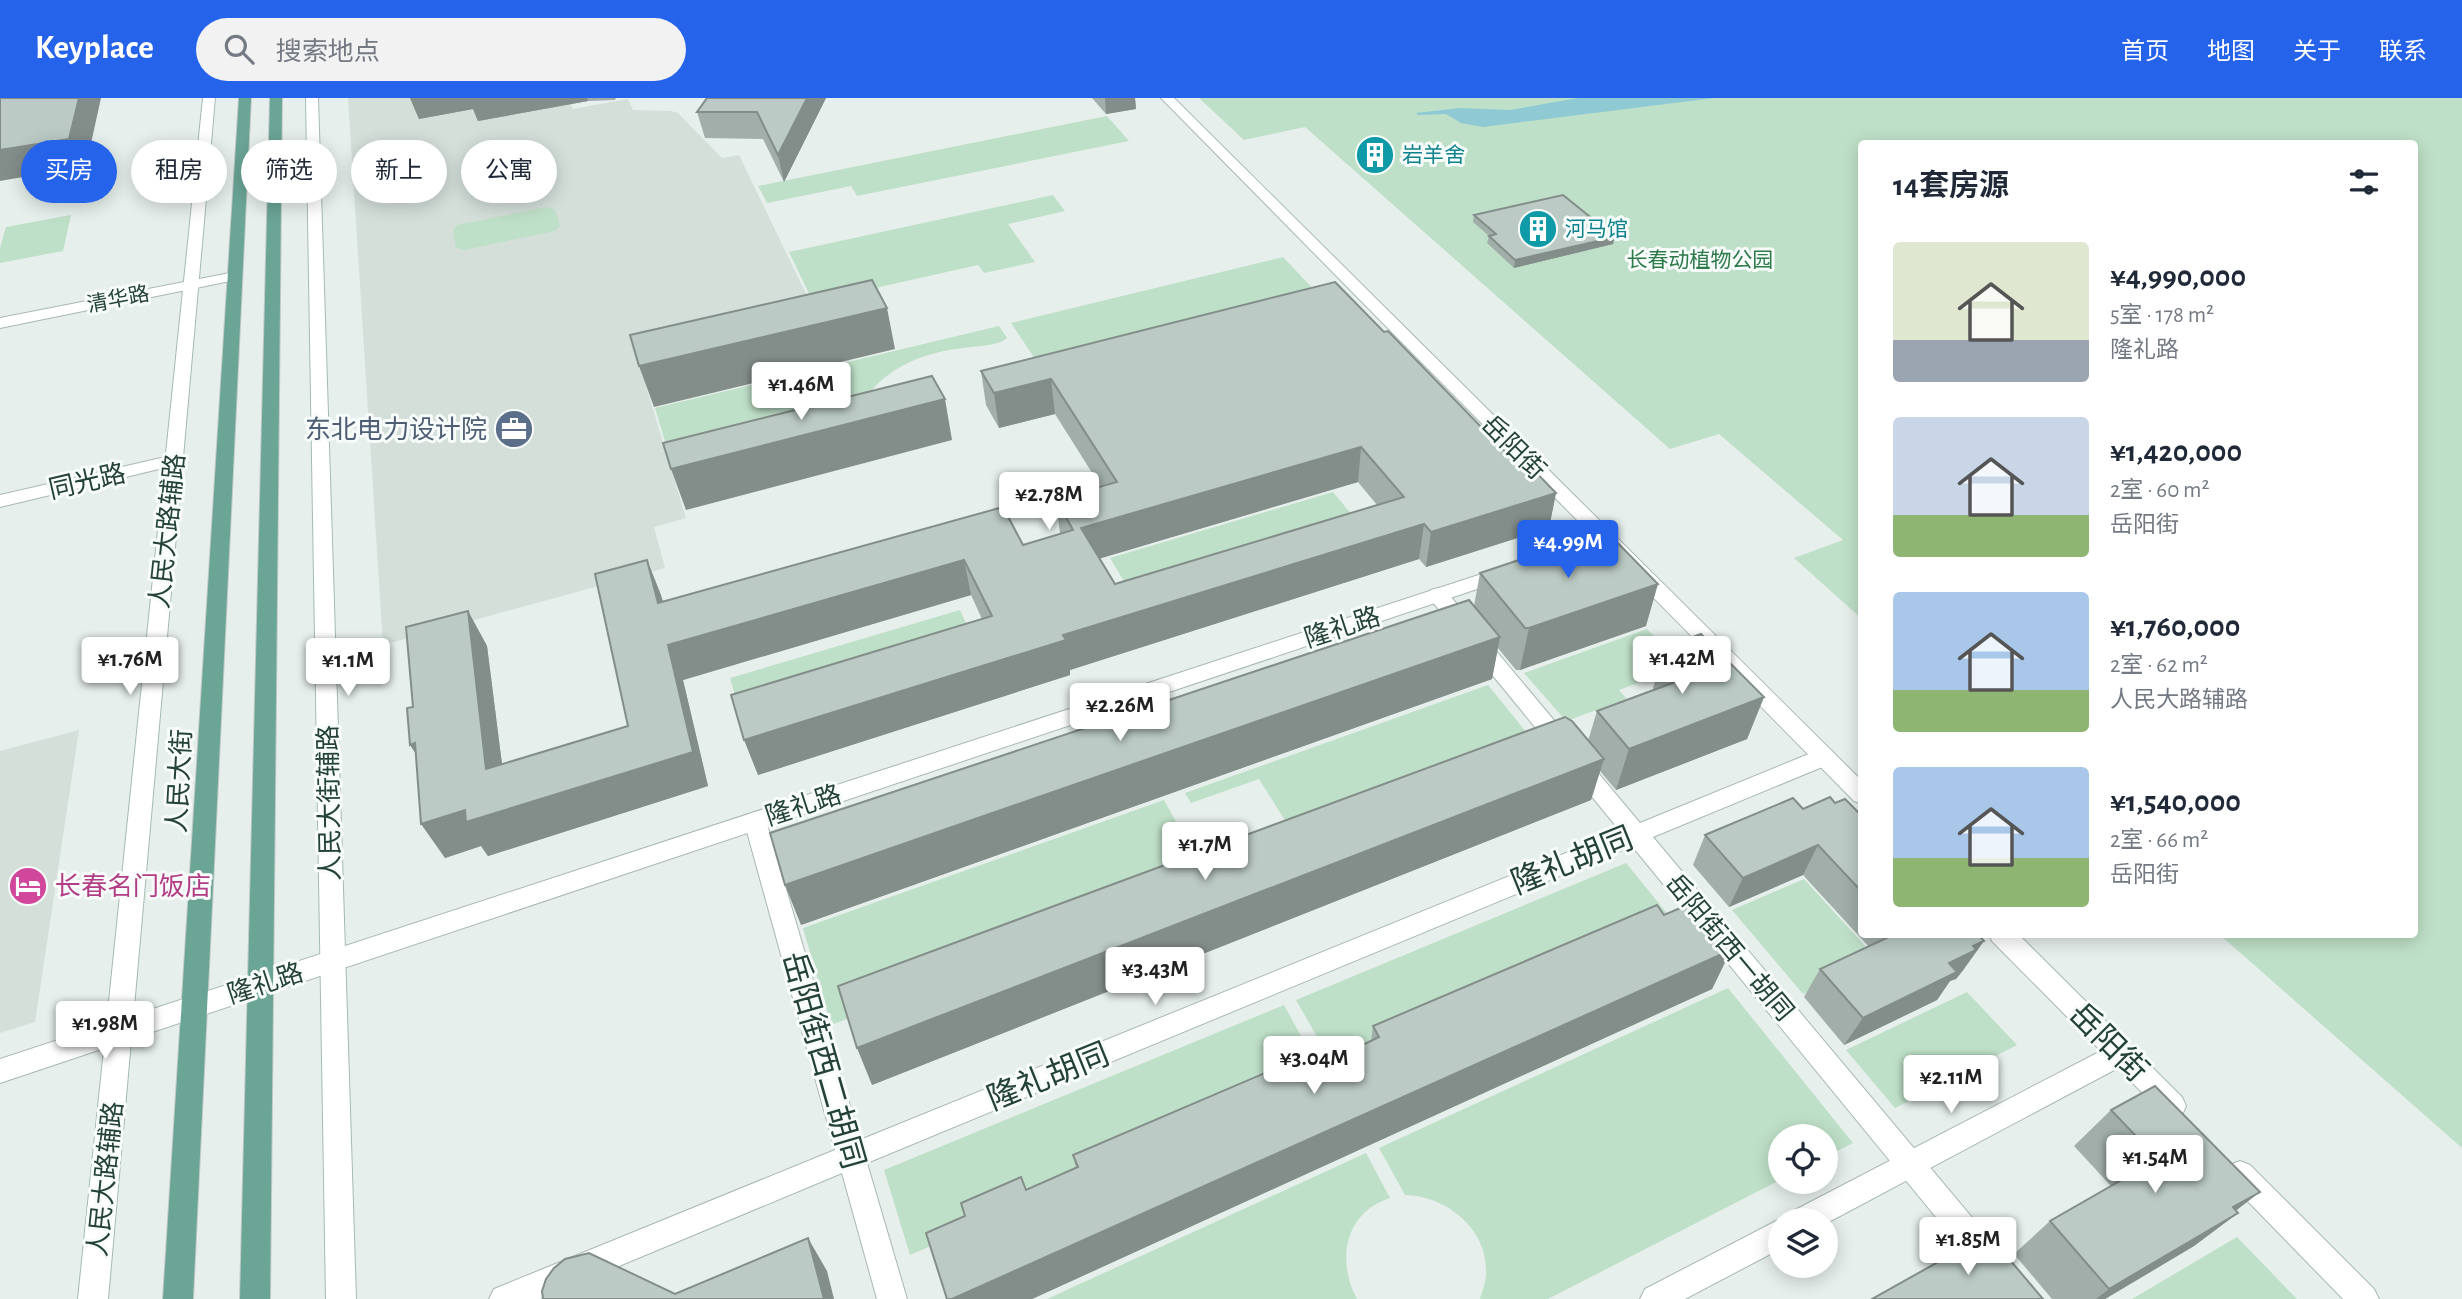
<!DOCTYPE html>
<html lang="zh">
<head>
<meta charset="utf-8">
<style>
  body { margin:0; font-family:"Alegreya Sans","Noto Sans SC",sans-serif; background:#f2f2f3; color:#1f2937; height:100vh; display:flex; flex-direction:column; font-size:26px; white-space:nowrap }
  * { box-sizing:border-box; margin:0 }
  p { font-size:23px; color:#747a83 }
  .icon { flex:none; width:38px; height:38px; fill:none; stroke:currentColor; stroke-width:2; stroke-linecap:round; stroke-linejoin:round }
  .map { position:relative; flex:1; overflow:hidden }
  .panel { position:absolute; left:1858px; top:42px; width:560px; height:798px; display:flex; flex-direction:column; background:#fff; border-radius:7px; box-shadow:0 4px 18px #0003 }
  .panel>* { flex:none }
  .guide { position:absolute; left:21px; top:42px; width:665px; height:63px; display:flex; gap:14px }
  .fabs { position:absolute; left:1768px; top:1026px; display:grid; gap:14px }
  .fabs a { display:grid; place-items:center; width:70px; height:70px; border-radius:50%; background:#fff; box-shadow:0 4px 18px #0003; font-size:35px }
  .price { position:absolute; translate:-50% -60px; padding:0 16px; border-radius:7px; background:#fff; color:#222; font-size:23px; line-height:46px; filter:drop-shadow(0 2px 4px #0008) }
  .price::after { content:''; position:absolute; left:50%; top:42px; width:21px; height:16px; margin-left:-10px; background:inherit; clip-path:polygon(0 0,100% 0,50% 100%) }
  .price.selected { background:#2563eb; color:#fff }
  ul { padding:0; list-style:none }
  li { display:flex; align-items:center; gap:21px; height:175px; padding:0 35px }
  li span { display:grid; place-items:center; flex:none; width:196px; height:140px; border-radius:7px; color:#555 }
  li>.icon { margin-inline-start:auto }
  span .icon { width:84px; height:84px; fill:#fffc; stroke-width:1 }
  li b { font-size:30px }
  h2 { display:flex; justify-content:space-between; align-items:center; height:84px; padding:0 35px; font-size:30px }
  .pill { padding:0 24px; border-radius:32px; background:#fff; box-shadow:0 4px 18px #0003; font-size:24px; line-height:63px }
  .pill.selected { background:#2563eb; color:#fff }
  header { display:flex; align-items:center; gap:42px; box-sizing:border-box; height:98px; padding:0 35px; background:#2563eb; color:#fff }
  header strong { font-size:33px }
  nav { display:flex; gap:38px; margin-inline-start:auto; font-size:24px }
  .search { width:490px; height:63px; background:#f2f2f3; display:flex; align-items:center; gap:18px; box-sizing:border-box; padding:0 24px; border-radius:38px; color:#747a83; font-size:26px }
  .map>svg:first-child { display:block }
  .built { fill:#d4dfda }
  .green { fill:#bfe0c8 }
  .water { fill:#8ec9d4 }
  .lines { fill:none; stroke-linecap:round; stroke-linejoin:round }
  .minor-casing { stroke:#a8b8b2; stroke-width:2 }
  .tertiary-casing { stroke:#a8b8b2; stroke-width:2 }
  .secondary-casing { stroke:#a4bbb3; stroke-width:2 }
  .primary-casing { stroke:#c2cac8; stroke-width:2 }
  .minor { fill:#fff; fill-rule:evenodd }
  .tertiary { fill:#fff; fill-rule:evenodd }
  .secondary { fill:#fff; fill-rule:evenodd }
  .primary { fill:#6aa596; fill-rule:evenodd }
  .wall { fill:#a1aea9; fill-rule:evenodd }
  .shaded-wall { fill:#838d89 }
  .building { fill:#bbcac4; stroke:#838d89; stroke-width:2; fill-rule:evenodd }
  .labels { text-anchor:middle; stroke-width:6; stroke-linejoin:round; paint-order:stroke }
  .far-culture-label { font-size:21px; fill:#0d838f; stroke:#f7fbf9; text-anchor:start }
  .far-park-label { font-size:21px; fill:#2d7a4b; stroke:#f7fbf9 }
  .far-street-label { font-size:21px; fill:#24423a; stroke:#f7fbf9 }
  .service-label { font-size:26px; fill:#4e5e75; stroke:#f7fbf9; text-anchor:end }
  .street-label { font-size:26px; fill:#24423a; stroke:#f7fbf9 }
  .hotel-label { font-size:26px; fill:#b23c85; stroke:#f7fbf9; text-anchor:start }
  .near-street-label { font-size:32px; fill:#24423a; stroke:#f7fbf9 }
</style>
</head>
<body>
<header>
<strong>Keyplace</strong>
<div class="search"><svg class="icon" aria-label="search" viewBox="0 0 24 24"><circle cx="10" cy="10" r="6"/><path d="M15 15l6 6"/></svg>搜索地点</div>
<nav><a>首页</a><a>地图</a><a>关于</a><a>联系</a></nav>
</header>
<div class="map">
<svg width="2462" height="1201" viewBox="0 0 2462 1201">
  <rect width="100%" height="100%" fill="#e6efeb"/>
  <g class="built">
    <path d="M 348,0 L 569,0 L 573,11 L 628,1 L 633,12 L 671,13 L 678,15 L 722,60 L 739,57 L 809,202 L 632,242 L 686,420 L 654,429 L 665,470 L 383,547 Z"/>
    <path d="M 79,632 L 35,924 L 0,935 L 0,653 Z"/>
  </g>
  <g class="green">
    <path d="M 1199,0 L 2462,0 L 2462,1050 L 2220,837 L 2415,836 L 2415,46 L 1862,46 L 1862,521 L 1794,460 L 1843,442 L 1719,336 L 1670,351 L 1305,29 L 1244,42 Z"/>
    <path d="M 1107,18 L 1129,43 L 857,98 L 851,88 L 767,105 L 758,88 Z"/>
    <path d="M 1053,97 L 1065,113 L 1008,126 L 1035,164 L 984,175 L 978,167 L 813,204 L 789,154 Z"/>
    <path d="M 547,109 L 555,112 L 560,128 L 555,133 L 464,152 L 456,150 L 453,132 L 457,127 Z"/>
    <path d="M 71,117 L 63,153 L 0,165 L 0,150 L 6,129 Z"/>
    <path d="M 1283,159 L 1319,197 L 1039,267 L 1011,225 Z"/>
    <path d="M 999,228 L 1007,240 L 1001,244 C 989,248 977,248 963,250 C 925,254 887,269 865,301 L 670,360 L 655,310 Z"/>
    <path d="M 1333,394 L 1363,430 L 1134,500 L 1110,460 Z"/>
    <path d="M 960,512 L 970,534 L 737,604 L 730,580 Z"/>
    <path d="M 1647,531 L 1683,568 L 1619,592 L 1627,601 L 1566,623 L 1524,575 Z"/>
    <path d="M 1488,587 L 1544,656 L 1301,748 L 1259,681 L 1191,705 L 1185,695 Z"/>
    <path d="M 1164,702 L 1209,784 L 831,927 L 803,830 Z"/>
    <path d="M 1626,765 L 1675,825 L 1336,972 L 1296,902 Z"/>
    <path d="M 1804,781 L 1877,861 L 1803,896 L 1732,812 Z"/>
    <path d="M 1728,890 L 1853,1045 L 1825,1059 L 1825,1038 L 1780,1038 L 1780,1082 L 1548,1201 L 1480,1201 C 1482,1194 1485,1186 1486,1179 C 1490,1133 1448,1098 1405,1097 L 1379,1050 Z"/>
    <path d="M 1967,894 L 2017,947 L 1895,1010 L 1846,952 Z"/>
    <path d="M 1284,907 L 1323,978 L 910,1157 L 884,1072 Z"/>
    <path d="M 1366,1055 L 1390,1100 C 1345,1114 1336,1162 1357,1201 L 1047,1201 Z"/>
    <path d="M 2237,1139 L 2297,1201 L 2132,1201 Z"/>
  </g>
  <path class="water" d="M 1578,0 L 1714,0 L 1483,29 L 1461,25 L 1446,16 L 1418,17 L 1416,15 L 1460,10 L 1510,12 Z"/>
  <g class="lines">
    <g class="minor-casing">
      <path id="minor" d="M 1438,490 L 1445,492 L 1640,725 L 1816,653 L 1824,651 L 1832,653 L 1835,659 L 1832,665 L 1653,739 L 2032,1191 L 2037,1201 L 2003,1201 L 1632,748 L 867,1065 L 907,1201 L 877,1201 L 842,1075 L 540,1201 L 489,1201 L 494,1191 L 835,1052 L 744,723 L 747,717 L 755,714 L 763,717 L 766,723 L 860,1042 L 1620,733 L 1431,502 L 1428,497 L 1431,492 Z"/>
    </g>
    <g class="tertiary-casing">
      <g id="tertiary">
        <path d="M 1161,0 L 1174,0 L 1862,683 L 1862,706 L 1854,703 Z"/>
        <path d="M 235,174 L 242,178 L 240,181 L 0,230 L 0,220 Z"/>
        <path d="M 174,357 L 183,362 L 180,366 L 0,409 L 0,397 Z"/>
        <path d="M 1506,468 L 1513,469 L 1516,474 L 1513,479 L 0,985 L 0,961 Z"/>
        <path d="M 1989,836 L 2018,836 L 2182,999 L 2186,1008 L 2182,1017 L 2173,1021 L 2164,1017 L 2118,970 L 1825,1126 L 1825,1122 L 1791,1122 L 1795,1112 L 2101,953 L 1992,843 Z"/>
        <path d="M 2240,1063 L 2250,1067 L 2374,1191 L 2379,1201 L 2343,1201 L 2230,1085 L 2226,1076 L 2230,1067 Z"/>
        <path d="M 1780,1121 L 1782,1122 L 1780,1122 L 1780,1151 L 1685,1201 L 1640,1201 L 1645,1191 Z"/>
      </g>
    </g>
    <g class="secondary-casing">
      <g id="secondary">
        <path d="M 203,0 L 215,0 L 108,1201 L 78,1201 Z"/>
        <path d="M 306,0 L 318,0 L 356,1201 L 326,1201 Z"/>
      </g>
    </g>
    <g class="primary-casing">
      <g id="primary">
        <path d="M 239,0 L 251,0 L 193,1201 L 163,1201 Z"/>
        <path d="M 270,0 L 282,0 L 270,1201 L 240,1201 Z"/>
      </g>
    </g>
    <use href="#minor" class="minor"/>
    <use href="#tertiary" class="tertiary"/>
    <use href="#secondary" class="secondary"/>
    <use href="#primary" class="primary"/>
  </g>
  <g class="wall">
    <path d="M 410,0 L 616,0 L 615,2 L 588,3 L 478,23 L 473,11 L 419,21 Z"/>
    <path d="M 826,0 L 784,84 L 763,41 L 705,40 L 697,14 Z"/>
    <path d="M 1092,0 L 1135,0 L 1136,11 L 1106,16 Z"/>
    <path d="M 1474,117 L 1615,139 L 1613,146 L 1514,170 L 1487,145 L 1489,138 L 1473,124 Z"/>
    <path d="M 1384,234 L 1520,369 L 1556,395 L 1549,430 L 1426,469 L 1419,461 L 1070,572 L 1070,577 L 758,677 L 982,521 L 971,497 L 683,582 L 708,688 L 488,758 L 481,748 L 445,760 L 416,655 L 410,647 L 413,609 L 468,513 L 487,548 L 502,666 L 628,628 L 647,462 L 663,503 L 1023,447 L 1060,436 L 1056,401 L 1101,389 L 1055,316 L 999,330 L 986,307 L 981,273 ZM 1358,384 L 1377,407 L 1115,486 L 1100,460 Z"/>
    <path d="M 1480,475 L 1646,528 L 1520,572 L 1516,572 L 1498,550 L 1492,581 L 801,827 L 1474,508 Z"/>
    <path d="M 1666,549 L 1764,599 L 1747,641 L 1616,692 L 1600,673 L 1591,702 L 872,987 L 1588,643 L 1597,613 L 1654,592 L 1653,590 Z"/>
    <path d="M 1835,705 L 1862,718 L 1862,836 L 1978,836 L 1964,871 L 1956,881 L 1950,883 L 1937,902 L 1844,947 L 1804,899 L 1820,871 L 1869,849 L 1803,777 L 1729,809 L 1693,767 L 1705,737 L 1803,711 Z"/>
    <path d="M 1664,817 L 1731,852 L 1712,891 L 1032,1201 L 947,1201 L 1026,1092 L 1076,1070 L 1073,1057 L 1306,971 L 1371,943 L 1373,928 Z"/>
    <path d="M 2111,1012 L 2260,1094 L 2236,1112 L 2238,1115 L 2194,1148 L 2105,1201 L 2052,1201 L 2014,1156 L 2050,1123 L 2111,1088 L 2074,1048 Z"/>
  </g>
  <g class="shaded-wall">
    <path d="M 79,0 L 101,0 L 86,68 L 0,83 L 0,52 Z"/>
    <path d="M 410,0 L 587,0 L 588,3 L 478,23 L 473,11 L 419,21 Z"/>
    <path d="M 807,0 L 826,0 L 784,84 L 778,57 Z"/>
    <path d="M 1105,0 L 1135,0 L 1136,11 L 1106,16 Z"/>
    <path d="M 1615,139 L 1613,146 L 1514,170 L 1515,162 Z"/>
    <path d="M 887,210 L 895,251 L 654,309 L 639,268 Z"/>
    <path d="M 1051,281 L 1055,316 L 999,330 L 994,295 Z"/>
    <path d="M 945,301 L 952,342 L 686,412 L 671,371 Z"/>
    <path d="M 1361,349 L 1358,384 L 1085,465 L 1081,430 Z"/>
    <path d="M 1556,395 L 1549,430 L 1426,469 L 1431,434 Z"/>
    <path d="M 1424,426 L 1419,461 L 1070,572 L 1070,577 L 758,677 L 744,642 L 1063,537 Z"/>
    <path d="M 647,462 L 661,497 L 672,540 L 658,505 Z"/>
    <path d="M 964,462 L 971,497 L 683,582 L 708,688 L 488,758 L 481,748 L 445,760 L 421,726 L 465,712 L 693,654 L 668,547 Z"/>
    <path d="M 1658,486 L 1646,528 L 1520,572 L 1529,530 Z"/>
    <path d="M 468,513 L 487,548 L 507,706 L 486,671 Z"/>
    <path d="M 1500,539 L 1492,581 L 801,827 L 785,787 Z"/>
    <path d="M 1764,599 L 1747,641 L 1616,692 L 1629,651 Z"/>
    <path d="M 415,645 L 433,681 L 410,647 Z"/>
    <path d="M 1604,661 L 1591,702 L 872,987 L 857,950 Z"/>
    <path d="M 1818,747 L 1803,777 L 1729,809 L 1743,780 Z"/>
    <path d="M 1984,843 L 1964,871 L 1956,881 L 1950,883 L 1937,902 L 1844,947 L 1863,920 L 1949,865 L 1973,848 Z"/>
    <path d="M 1731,852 L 1712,891 L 1032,1201 L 952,1201 Z"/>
    <path d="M 2260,1094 L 2216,1128 L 2233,1109 Z"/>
    <path d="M 2238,1115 L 2194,1148 L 2105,1201 L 2096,1201 L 2109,1191 Z"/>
    <path d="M 808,1140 L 827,1173 L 834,1201 L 824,1201 Z"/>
  </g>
  <g class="building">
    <path d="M 0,0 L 79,0 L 69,41 L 0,52 Z"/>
    <path d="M 707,0 L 807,0 L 778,57 L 757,14 L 697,14 Z"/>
    <path d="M 1563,97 L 1615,139 L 1515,162 L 1489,138 L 1496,136 L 1474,117 Z"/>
    <path d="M 872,182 L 887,210 L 639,268 L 630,237 Z"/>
    <path d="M 1335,184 L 1384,234 L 1388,233 L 1520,369 L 1529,367 L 1556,395 L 1431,434 L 1424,426 L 1063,537 L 1066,542 L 744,642 L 731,597 L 992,518 L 964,462 L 668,547 L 693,654 L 466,724 L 465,712 L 421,726 L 415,645 L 410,647 L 407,610 L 413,609 L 406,529 L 468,513 L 486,671 L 628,628 L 595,476 L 647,462 L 658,505 L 1003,409 L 1023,447 L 1073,432 L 1056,401 L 1117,384 L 1051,281 L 994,295 L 981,273 ZM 1361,349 L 1404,399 L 1115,486 L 1081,430 Z"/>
    <path d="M 932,278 L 945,301 L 671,371 L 663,345 Z"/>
    <path d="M 1606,433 L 1658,486 L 1529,530 L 1525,530 L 1480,475 Z"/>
    <path d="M 1469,502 L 1500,539 L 785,787 L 770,735 Z"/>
    <path d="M 1701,536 L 1764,599 L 1629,651 L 1597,613 L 1694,577 L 1666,549 Z"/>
    <path d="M 1565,619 L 1572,623 L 1604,661 L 857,950 L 838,888 Z"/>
    <path d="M 1830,699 L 1835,705 L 1845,701 L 1862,718 L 1862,794 L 1818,747 L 1743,780 L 1705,737 L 1793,700 L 1803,711 Z"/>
    <path d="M 1692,805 L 1731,852 L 952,1201 L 947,1201 L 926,1135 L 965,1118 L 961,1105 L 1021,1079 L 1026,1092 L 1078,1069 L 1073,1057 L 1300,960 L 1306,971 L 1344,956 L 1379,939 L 1373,928 L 1657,807 L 1664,817 Z"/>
    <path d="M 1895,836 L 1978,836 L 1984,843 L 1973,848 L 1976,852 L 1949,865 L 1957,874 L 1863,920 L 1820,871 Z"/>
    <path d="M 2155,988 L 2260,1094 L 2233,1109 L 2238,1115 L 2109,1191 L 2050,1123 L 2158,1061 L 2111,1012 Z"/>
    <path d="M 1988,1136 L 2043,1201 L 1872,1201 Z"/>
    <path d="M 808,1140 L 824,1201 L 543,1201 L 542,1193 L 546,1181 L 554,1170 L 565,1161 L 589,1155 L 675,1196 Z"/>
  </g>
  <defs>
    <g id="building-disc" transform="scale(2.0125)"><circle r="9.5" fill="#0f9aa8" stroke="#f7fbf9"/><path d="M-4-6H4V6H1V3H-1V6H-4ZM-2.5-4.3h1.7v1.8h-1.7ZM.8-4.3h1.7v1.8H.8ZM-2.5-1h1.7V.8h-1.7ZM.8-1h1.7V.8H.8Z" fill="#fff"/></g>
    <g id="office-disc" transform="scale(2.0125)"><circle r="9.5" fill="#5c6f8a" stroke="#f7fbf9"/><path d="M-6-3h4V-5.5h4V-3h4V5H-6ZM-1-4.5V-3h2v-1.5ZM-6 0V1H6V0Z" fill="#fff"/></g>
    <g id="hotel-disc" transform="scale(2.0125)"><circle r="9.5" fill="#d1479c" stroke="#f7fbf9"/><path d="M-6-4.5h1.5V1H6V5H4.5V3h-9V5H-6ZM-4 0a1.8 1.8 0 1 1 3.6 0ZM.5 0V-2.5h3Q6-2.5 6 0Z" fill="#fff"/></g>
  </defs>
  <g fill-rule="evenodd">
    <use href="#building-disc" x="1375" y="57"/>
    <use href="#building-disc" x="1538" y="131"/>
    <use href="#office-disc" x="514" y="331"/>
    <use href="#hotel-disc" x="28" y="788"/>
  </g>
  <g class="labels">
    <g class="far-culture-label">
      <text x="1402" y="64">岩羊舍</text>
      <text x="1565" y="138">河马馆</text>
    </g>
    <g class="far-park-label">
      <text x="1700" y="169">长春动植物公园</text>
    </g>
    <g class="far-street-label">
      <text transform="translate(118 201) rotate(-11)" y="7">清华路</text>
    </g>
    <g class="service-label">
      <text x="487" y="340">东北电力设计院</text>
    </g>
    <g class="street-label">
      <text transform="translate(1514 349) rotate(45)" y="9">岳阳街</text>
      <text transform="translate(87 383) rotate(-13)" y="9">同光路</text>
      <text transform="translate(167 433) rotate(-84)" y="9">人民大路辅路</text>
      <text transform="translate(1342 529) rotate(-18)" y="9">隆礼路</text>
      <text transform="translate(179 683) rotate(-87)" y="9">人民大街</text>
      <text transform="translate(329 705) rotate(-91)" y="9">人民大街辅路</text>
      <text transform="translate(803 707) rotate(-18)" y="9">隆礼路</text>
      <text transform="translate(1730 849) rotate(50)" y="9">岳阳街西一胡同</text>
      <text transform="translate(265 885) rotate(-18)" y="9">隆礼路</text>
      <text transform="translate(105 1081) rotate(-84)" y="9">人民大路辅路</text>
    </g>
    <g class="hotel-label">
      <text x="55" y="797">长春名门饭店</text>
    </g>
    <g class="near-street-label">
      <text transform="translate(1572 762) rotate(-22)" y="11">隆礼胡同</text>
      <text transform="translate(2109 944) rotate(45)" y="11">岳阳街</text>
      <text transform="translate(824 962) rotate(74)" y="11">岳阳街西二胡同</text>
      <text transform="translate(1048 978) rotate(-22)" y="11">隆礼胡同</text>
    </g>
  </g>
</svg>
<div class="fabs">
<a><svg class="icon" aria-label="locate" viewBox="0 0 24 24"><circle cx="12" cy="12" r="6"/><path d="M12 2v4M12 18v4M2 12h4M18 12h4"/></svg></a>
<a><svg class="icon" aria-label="layers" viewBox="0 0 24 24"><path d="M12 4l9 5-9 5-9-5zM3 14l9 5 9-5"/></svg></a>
</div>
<b class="price" style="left:801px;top:324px">¥1.46M</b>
<b class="price" style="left:1049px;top:434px">¥2.78M</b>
<b class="price selected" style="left:1568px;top:482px">¥4.99M</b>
<b class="price" style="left:1682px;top:598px">¥1.42M</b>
<b class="price" style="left:130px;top:599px">¥1.76M</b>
<b class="price" style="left:348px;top:600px">¥1.1M</b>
<b class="price" style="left:1120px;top:645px">¥2.26M</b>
<b class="price" style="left:1205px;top:784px">¥1.7M</b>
<b class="price" style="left:1155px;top:909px">¥3.43M</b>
<b class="price" style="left:105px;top:963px">¥1.98M</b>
<b class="price" style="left:1314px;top:998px">¥3.04M</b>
<b class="price" style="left:1951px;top:1017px">¥2.11M</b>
<b class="price" style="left:2155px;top:1097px">¥1.54M</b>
<b class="price" style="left:1968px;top:1179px">¥1.85M</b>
<div class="guide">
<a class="pill selected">买房</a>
<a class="pill">租房</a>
<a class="pill">筛选</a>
<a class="pill">新上</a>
<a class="pill">公寓</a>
</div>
<section class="panel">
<h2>14套房源<svg class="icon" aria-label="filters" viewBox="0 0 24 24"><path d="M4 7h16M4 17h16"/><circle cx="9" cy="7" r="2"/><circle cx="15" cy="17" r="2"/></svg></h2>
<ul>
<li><span style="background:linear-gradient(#dfe7d0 70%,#9aa5b1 0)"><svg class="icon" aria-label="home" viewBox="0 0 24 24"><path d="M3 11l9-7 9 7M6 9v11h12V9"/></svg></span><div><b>¥4,990,000</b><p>5室 · 178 m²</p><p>隆礼路</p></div></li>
<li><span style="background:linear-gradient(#c9d6e8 70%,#8fb573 0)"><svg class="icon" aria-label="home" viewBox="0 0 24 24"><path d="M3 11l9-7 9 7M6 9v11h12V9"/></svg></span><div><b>¥1,420,000</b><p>2室 · 60 m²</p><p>岳阳街</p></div></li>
<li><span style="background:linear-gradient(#a9c7e8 70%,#8fb573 0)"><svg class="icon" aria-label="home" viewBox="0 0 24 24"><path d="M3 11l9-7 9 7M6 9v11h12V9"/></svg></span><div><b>¥1,760,000</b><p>2室 · 62 m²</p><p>人民大路辅路</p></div></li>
<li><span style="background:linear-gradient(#a9c7e8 65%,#8fb573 0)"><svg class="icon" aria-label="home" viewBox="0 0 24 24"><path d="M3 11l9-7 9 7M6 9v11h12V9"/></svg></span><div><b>¥1,540,000</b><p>2室 · 66 m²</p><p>岳阳街</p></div></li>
</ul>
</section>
</div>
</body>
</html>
